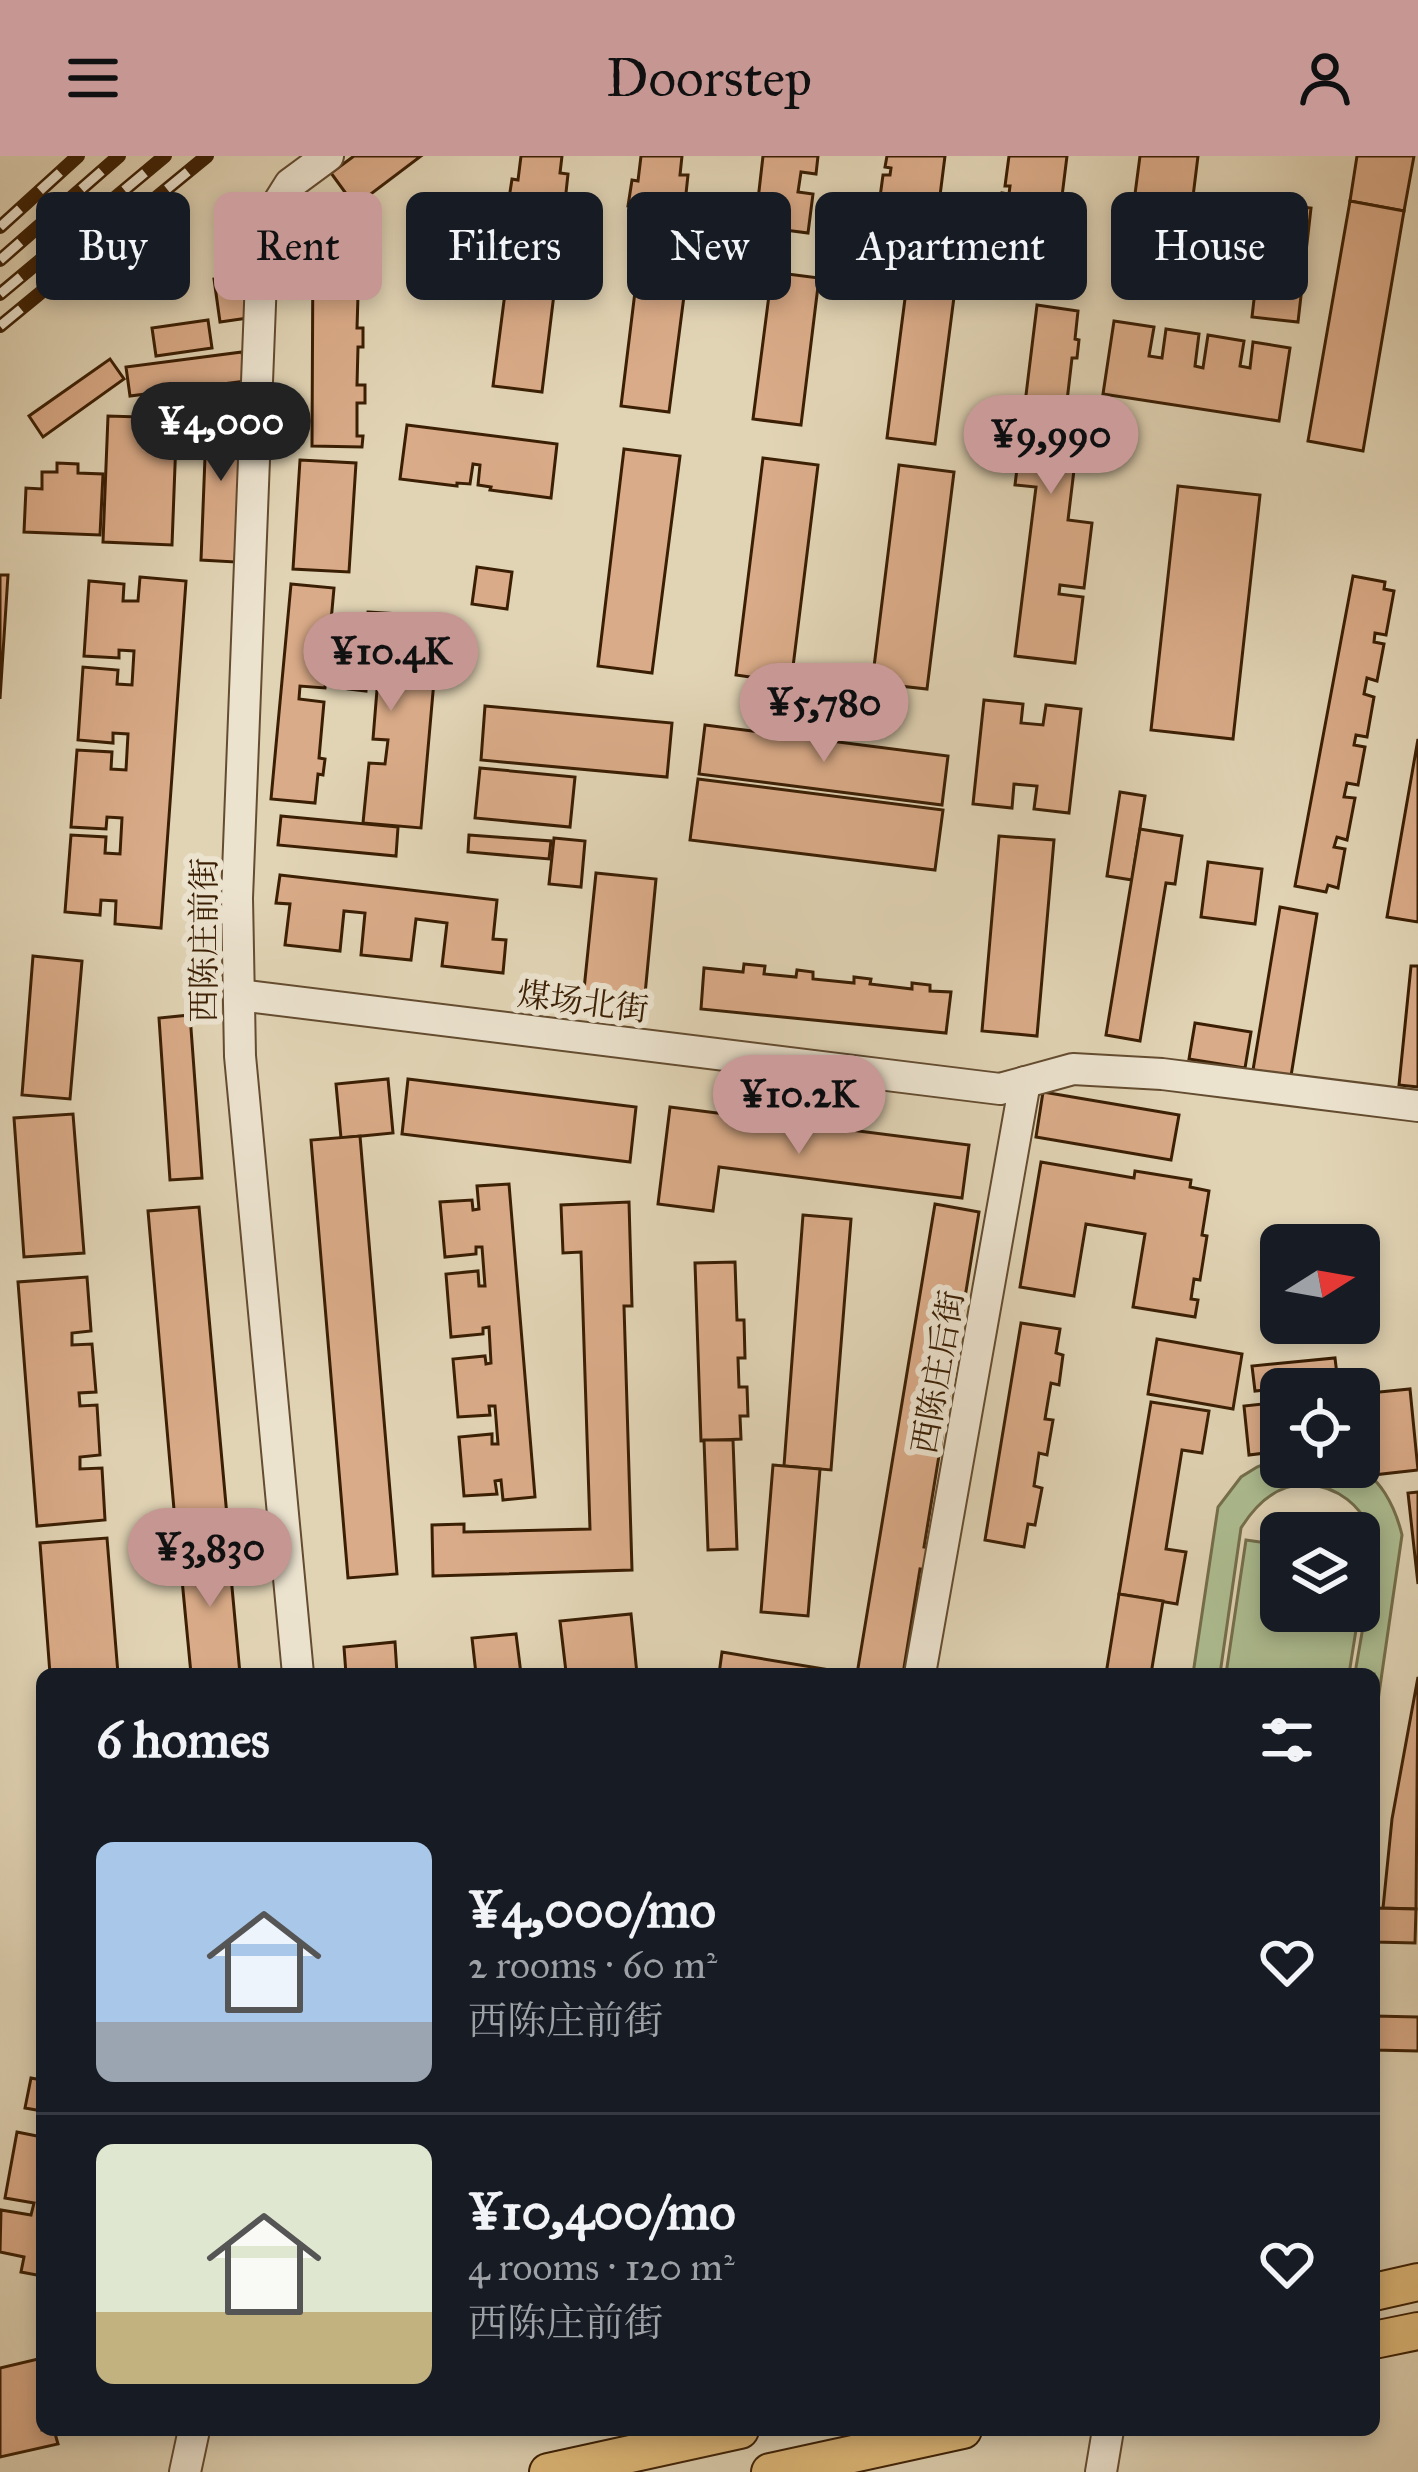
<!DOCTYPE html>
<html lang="en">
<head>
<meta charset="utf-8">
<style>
  body { margin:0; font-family:"IM FELL Great Primer","Noto Serif SC",serif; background:#242831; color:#f1f3f6; height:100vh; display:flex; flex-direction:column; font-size:45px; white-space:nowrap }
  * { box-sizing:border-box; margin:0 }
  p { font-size:39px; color:#9ea1a6 }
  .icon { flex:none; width:66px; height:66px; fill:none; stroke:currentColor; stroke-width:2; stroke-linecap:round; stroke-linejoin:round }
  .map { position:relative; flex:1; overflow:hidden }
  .side { position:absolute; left:36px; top:1512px; width:1344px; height:768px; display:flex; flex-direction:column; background:#171b24; border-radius:18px; box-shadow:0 6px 18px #0003 }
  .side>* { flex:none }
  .hud { position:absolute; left:36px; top:36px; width:1347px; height:108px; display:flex; gap:24px }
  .needle { width:78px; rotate:79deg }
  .fabs { position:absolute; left:1260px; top:1068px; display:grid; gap:24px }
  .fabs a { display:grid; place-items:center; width:120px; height:120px; border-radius:18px; background:#171b24; box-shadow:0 6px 18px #0003; font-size:60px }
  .price { position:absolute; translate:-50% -102px; padding:0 27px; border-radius:42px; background:#c59692; color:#111; font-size:39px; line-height:78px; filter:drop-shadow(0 3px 6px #0008) }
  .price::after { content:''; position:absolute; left:50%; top:72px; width:36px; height:27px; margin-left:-18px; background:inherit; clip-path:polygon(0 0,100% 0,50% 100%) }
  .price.active { background:#222; color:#fff }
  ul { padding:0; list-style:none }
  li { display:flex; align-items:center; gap:36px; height:300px; padding:0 60px }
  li+li { border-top:3px solid #363941 }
  li span { display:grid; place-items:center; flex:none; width:336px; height:240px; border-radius:18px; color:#555 }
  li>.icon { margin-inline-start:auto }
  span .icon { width:144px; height:144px; fill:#fffc; stroke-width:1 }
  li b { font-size:51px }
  h2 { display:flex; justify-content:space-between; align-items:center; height:144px; padding:0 60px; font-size:51px }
  .pill { padding:0 42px; border-radius:18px; background:#171b24; box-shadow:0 6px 18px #0003; font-size:42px; line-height:108px }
  .pill.active { background:#c59692; color:#111 }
  header { display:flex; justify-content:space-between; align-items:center; height:156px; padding:0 60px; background:#c59692; color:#111; font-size:54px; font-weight:600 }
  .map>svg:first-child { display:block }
  .garden { fill:#adbe92; stroke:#746e4b; stroke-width:3 }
  .building { fill:#daab88; stroke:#3b1f04; stroke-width:3 }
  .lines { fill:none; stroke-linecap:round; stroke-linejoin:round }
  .minor-casing { stroke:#644c30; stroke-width:34 }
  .major-casing { stroke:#3b1f04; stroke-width:40 }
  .minor { stroke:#ece3cf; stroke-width:30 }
  .major { stroke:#e0ba7a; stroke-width:36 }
  .rail-casing { stroke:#3b1f04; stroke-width:14 }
  .rail { stroke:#ece3cf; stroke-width:9; stroke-dasharray:27; stroke-linecap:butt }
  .labels { text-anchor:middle; stroke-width:12; stroke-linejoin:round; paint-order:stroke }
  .street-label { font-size:33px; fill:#3b1f04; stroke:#ece3cf }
</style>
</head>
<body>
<header><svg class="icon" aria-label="menu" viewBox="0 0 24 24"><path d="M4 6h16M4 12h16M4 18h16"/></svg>Doorstep<svg class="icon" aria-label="person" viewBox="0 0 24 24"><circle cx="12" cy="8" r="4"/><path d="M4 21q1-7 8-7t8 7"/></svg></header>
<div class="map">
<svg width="1418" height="2316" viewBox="0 0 1418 2316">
  <rect width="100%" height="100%" fill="#e1d4b5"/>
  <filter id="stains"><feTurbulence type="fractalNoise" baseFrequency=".00167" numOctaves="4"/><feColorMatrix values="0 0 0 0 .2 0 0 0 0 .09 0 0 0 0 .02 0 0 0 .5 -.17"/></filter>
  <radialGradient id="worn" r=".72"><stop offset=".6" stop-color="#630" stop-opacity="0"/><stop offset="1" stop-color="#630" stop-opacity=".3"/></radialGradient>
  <g class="garden">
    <path d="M 1281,1301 L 1281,1311 C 1303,1311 1329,1307 1351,1311 C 1380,1316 1396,1354 1402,1379 L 1374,1572 L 1374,1518 L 1355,1518 C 1360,1483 1377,1409 1370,1378 C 1364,1350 1336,1330 1308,1329 C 1277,1327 1256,1348 1241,1372 L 1220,1518 L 1193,1518 L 1218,1351 L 1241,1321 L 1257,1311 Z"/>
    <path d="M 1246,1384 L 1281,1389 L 1281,1455 L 1359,1455 L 1349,1518 L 1226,1518 Z"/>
  </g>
  <g class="building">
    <path d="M 354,0 L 421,0 L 355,50 L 331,17 Z"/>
    <path d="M 521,0 L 562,0 L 560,17 L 568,18 L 565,46 L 557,44 L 554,69 L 513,64 L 515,50 L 508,49 L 512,23 L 518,24 Z"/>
    <path d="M 641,0 L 682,0 L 680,19 L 688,19 L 685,47 L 677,46 L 674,70 L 633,65 L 635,51 L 628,50 L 632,24 L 638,25 Z"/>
    <path d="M 763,0 L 818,0 L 816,18 L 801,16 L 798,36 L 813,38 L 808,77 L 755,70 Z"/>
    <path d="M 887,0 L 945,0 L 932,103 L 874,96 L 876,83 L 881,84 L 882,79 L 875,78 L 883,19 L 890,19 L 891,12 L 885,11 Z"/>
    <path d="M 1009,0 L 1067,0 L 1052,121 L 994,114 L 996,101 L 1001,102 L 1002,98 L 995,97 L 1002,37 L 1009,38 L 1010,30 L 1005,30 Z"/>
    <path d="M 1140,0 L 1198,0 L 1182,130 L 1124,123 L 1126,110 L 1131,111 L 1132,106 L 1125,106 L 1133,46 L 1140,47 L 1140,39 L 1135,38 Z"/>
    <path d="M 1357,0 L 1414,0 L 1404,55 L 1350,45 Z"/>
    <path d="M 1350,45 L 1404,55 L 1363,295 L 1308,285 Z"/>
    <path d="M 1265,47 L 1311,52 L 1298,166 L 1252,161 Z"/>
    <path d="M 330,70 L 358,70 L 358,127 L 364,127 L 364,139 L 358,140 L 357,172 L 363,172 L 363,191 L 358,191 L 357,229 L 365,229 L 365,247 L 357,247 L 357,280 L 363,280 L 362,291 L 312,290 L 313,85 Z"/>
    <path d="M 512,83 L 560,89 L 542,236 L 493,230 Z"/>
    <path d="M 639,103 L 688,109 L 669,256 L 621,250 Z"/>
    <path d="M 772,116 L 819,122 L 801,269 L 753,263 Z"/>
    <path d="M 242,119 L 248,162 L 220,166 L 214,123 Z"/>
    <path d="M 906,135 L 954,141 L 935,288 L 887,282 Z"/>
    <path d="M 1037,149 L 1078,155 L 1075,183 L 1079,184 L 1077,202 L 1072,202 L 1065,262 L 1071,263 L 1069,280 L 1063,279 L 1058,312 L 1074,314 L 1068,364 L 1092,367 L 1084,432 L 1060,429 L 1059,438 L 1083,441 L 1075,507 L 1015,500 L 1036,331 L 1015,329 Z"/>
    <path d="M 208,164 L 212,192 L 156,200 L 152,172 Z"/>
    <path d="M 1114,165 L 1154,171 L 1149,200 L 1162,202 L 1166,173 L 1199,178 L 1195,210 L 1203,212 L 1208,179 L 1244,185 L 1240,210 L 1250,212 L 1253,186 L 1290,192 L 1279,265 L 1103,238 Z"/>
    <path d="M 242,196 L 246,225 L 130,240 L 126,211 Z"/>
    <path d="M 110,203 L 124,223 L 43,281 L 29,260 Z"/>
    <path d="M 207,250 L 242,252 L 235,406 L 201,404 Z"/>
    <path d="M 141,255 L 177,257 L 172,389 L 103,386 L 108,260 L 140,261 Z"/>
    <path d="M 407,269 L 557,288 L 551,342 L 490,334 L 491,331 L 478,329 L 480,309 L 473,308 L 470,328 L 457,327 L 457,330 L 400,323 Z"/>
    <path d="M 624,293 L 680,300 L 652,517 L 598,510 Z"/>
    <path d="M 763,302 L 818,309 L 791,527 L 736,519 Z"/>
    <path d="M 300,304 L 356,307 L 349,416 L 293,413 Z"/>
    <path d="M 57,307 L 78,308 L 78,317 L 103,318 L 100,379 L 24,376 L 26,332 L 42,333 L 42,316 L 57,316 Z"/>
    <path d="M 899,309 L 954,316 L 927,533 L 872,527 Z"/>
    <path d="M 1178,330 L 1260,339 L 1233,583 L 1151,574 Z"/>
    <path d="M 477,411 L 512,416 L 507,453 L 472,448 Z"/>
    <path d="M 0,419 L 8,419 L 0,543 Z"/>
    <path d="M 1353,420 L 1385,426 L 1384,433 L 1394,435 L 1386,479 L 1375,477 L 1374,486 L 1384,488 L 1377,525 L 1367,522 L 1364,538 L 1374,541 L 1367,581 L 1356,579 L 1354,589 L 1365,591 L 1358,629 L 1347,627 L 1344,641 L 1355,642 L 1347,684 L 1337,681 L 1334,691 L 1345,693 L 1338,732 L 1328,729 L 1326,736 L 1295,730 Z"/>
    <path d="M 140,421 L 186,425 L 161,772 L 115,768 L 116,745 L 101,744 L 100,759 L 65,756 L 71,679 L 106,681 L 105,697 L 120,698 L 122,662 L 107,661 L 106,673 L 71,671 L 77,594 L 112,596 L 111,613 L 126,614 L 128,578 L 113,577 L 113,587 L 78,584 L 83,511 L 118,514 L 117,528 L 132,529 L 134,495 L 119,494 L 119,502 L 84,500 L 89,425 L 124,428 L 123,445 L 138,445 Z"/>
    <path d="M 291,428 L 334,432 L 325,532 L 300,530 L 299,543 L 324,546 L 319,602 L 325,603 L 323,619 L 318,618 L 315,647 L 271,643 Z"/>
    <path d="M 368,456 L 399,458 L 398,471 L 426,473 L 424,500 L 411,498 L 408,523 L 434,525 L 421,672 L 363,667 L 369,607 L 385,608 L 388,584 L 373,583 L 377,534 L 392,536 L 394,514 L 368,511 L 366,535 L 348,533 L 350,510 L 331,508 L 335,465 L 367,468 Z"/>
    <path d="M 984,544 L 1023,548 L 1021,567 L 1043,569 L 1046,549 L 1081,553 L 1069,657 L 1034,653 L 1037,630 L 1014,628 L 1012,652 L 973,648 Z"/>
    <path d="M 485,550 L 672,567 L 667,621 L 481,604 Z"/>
    <path d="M 705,569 L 948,600 L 942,649 L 699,618 Z"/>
    <path d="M 1418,583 L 1418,766 L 1387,761 Z"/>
    <path d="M 480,612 L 575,621 L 570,671 L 475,662 Z"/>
    <path d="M 698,623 L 943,654 L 935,714 L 690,684 Z"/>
    <path d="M 1120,636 L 1145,640 L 1132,724 L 1107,720 Z"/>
    <path d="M 281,660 L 398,671 L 396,700 L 278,689 Z"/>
    <path d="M 1140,673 L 1182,680 L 1175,728 L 1166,727 L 1140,885 L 1106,879 Z"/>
    <path d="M 469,679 L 551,685 L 549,703 L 468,696 Z"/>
    <path d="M 999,680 L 1054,684 L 1037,880 L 982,875 Z"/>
    <path d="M 554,682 L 585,685 L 581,731 L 549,728 Z"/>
    <path d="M 1208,706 L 1262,713 L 1255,768 L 1201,761 Z"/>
    <path d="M 596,717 L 656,723 L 644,849 L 583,843 Z"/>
    <path d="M 280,719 L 497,744 L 493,783 L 506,784 L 503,817 L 442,810 L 447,767 L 416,763 L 411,804 L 361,799 L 365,757 L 344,755 L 340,795 L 285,789 L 290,748 L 276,747 Z"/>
    <path d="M 1280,751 L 1317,758 L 1291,920 L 1253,914 Z"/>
    <path d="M 33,800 L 82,805 L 70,943 L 22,939 Z"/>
    <path d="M 744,808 L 765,810 L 764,818 L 796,821 L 797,814 L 813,816 L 813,823 L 854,827 L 854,821 L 871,823 L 870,828 L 912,833 L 912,827 L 930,829 L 930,835 L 951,836 L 946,877 L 701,853 L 704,812 L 743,816 Z"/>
    <path d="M 1411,810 L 1418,810 L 1418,931 L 1399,929 Z"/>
    <path d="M 190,859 L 202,1022 L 170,1024 L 159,862 Z"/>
    <path d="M 1195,867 L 1251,876 L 1245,912 L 1189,903 Z"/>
    <path d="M 388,923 L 393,977 L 341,982 L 336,928 Z"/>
    <path d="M 408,923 L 636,951 L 630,1006 L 402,978 Z"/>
    <path d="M 1043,936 L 1179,959 L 1171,1004 L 1036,981 Z"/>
    <path d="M 670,951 L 969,989 L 962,1042 L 719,1011 L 713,1055 L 658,1048 Z"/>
    <path d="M 73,958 L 84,1097 L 24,1101 L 14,962 Z"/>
    <path d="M 360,980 L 397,1418 L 348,1422 L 311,984 Z"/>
    <path d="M 1041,1006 L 1134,1022 L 1135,1015 L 1191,1024 L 1190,1031 L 1209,1035 L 1202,1079 L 1207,1080 L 1200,1124 L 1194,1123 L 1191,1143 L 1198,1144 L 1195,1161 L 1133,1151 L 1145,1078 L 1086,1068 L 1074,1140 L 1020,1131 Z"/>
    <path d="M 509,1028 L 535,1341 L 503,1344 L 501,1324 L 495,1325 L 497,1338 L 464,1340 L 459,1281 L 492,1278 L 492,1288 L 498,1288 L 495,1250 L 489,1250 L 490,1259 L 458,1261 L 453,1203 L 485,1200 L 486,1208 L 491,1207 L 489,1171 L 483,1172 L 483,1178 L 451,1181 L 446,1118 L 478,1115 L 479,1130 L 485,1130 L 482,1091 L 476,1091 L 476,1098 L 445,1101 L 440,1046 L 472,1044 L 473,1054 L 479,1053 L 477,1030 Z"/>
    <path d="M 629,1046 L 632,1150 L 624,1150 L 632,1414 L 433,1420 L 432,1369 L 464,1368 L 464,1376 L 590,1373 L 581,1096 L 563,1097 L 561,1049 Z"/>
    <path d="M 935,1048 L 979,1056 L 924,1391 L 930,1392 L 927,1414 L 920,1413 L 903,1518 L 857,1518 Z"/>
    <path d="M 199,1051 L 227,1360 L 175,1365 L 148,1055 Z"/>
    <path d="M 803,1059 L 851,1063 L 831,1314 L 784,1310 Z"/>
    <path d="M 735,1106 L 737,1164 L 744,1164 L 745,1202 L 738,1202 L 739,1231 L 747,1231 L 748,1260 L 740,1260 L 741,1283 L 701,1285 L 695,1107 Z"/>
    <path d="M 87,1121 L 91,1175 L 72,1177 L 72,1189 L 92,1188 L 96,1236 L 79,1237 L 80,1250 L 97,1249 L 100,1299 L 80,1301 L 80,1313 L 102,1312 L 105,1364 L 37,1370 L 18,1126 Z"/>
    <path d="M 1021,1167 L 1060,1173 L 1056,1197 L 1063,1199 L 1059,1229 L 1051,1227 L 1045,1263 L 1053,1264 L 1047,1299 L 1039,1297 L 1034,1330 L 1042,1332 L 1035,1369 L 1028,1368 L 1024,1391 L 985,1384 Z"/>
    <path d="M 1157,1183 L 1242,1198 L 1233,1253 L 1148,1238 Z"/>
    <path d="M 1335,1202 L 1338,1227 L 1255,1235 L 1252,1210 Z"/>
    <path d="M 1410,1233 L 1418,1314 L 1373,1319 L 1370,1286 L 1359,1288 L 1359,1238 Z"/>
    <path d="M 1151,1246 L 1209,1255 L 1202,1297 L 1182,1294 L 1166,1393 L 1186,1396 L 1177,1448 L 1119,1438 Z"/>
    <path d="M 1281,1246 L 1281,1295 L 1249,1299 L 1244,1250 Z"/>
    <path d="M 704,1284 L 733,1284 L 737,1393 L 708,1394 Z"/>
    <path d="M 773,1309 L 820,1313 L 808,1460 L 761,1456 Z"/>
    <path d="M 1418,1336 L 1418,1428 L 1408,1337 Z"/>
    <path d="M 107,1382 L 118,1518 L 50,1518 L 40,1387 Z"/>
    <path d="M 228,1388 L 240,1518 L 191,1518 L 179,1392 Z"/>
    <path d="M 1119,1438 L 1163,1445 L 1151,1518 L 1106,1518 Z"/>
    <path d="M 631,1458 L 637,1518 L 590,1518 L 589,1514 L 566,1516 L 560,1465 Z"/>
    <path d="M 516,1478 L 521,1518 L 476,1518 L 472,1482 Z"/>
    <path d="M 395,1486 L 397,1518 L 346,1518 L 344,1491 Z"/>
    <path d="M 722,1496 L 854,1518 L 719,1518 Z"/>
    <path d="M 1418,1521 L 1416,1753 L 1383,1752 L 1392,1663 Z"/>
    <path d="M 1374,1752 L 1416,1753 L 1415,1787 L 1374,1786 Z"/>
    <path d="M 1374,1860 L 1418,1861 L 1418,1895 L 1374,1894 Z"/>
    <path d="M 31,1922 L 42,1924 L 42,1955 L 25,1952 Z"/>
    <path d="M 17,1976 L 42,1981 L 42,2120 L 21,2116 L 24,2101 L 0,2096 L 1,2054 L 31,2059 L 34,2047 L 5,2042 Z"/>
    <path d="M 38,2203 L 42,2220 L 42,2274 L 54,2274 L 58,2288 L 0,2301 L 0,2212 Z"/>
  </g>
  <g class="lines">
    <g class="minor-casing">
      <g id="minor">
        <path d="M 239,839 L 1000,933 L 1073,913 L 1162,918 L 1418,950"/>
        <path d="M 298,1518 L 240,900 L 237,742 L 263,71 L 290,28 L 328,0"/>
        <path d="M 920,1518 L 1025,926"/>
        <path d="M 185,2316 L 194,2274"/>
        <path d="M 1101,2316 L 1108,2274"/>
      </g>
    </g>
    <g class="major-casing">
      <g id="major">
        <path d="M 1374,2136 L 1418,2126"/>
        <path d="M 1374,2184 L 1418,2175"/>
        <path d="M 548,2316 L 740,2274"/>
        <path d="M 770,2316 L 963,2274"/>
      </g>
    </g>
    <use href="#minor" class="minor"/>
    <use href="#major" class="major"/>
    <g class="rail-casing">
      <g id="rail">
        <path d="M 0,71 L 78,0"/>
        <path d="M 0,104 L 119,0"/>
        <path d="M 0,138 L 165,0"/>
        <path d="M 0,170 L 207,0"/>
      </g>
    </g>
    <use href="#rail" class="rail"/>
  </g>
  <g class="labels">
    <g class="street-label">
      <text transform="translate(203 784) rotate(-90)" y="12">西陈庄前街</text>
      <text transform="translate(583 845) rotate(7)" y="12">煤场北街</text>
      <text transform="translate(937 1216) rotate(-80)" y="12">西陈庄后街</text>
    </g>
  </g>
  <rect width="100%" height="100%" filter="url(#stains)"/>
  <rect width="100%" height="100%" fill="url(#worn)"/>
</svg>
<div class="fabs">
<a><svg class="needle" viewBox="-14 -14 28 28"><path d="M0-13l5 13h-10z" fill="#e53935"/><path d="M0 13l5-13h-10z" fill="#9ea1a6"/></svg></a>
<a><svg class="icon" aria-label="locate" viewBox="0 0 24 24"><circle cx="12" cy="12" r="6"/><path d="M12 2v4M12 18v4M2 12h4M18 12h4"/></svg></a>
<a><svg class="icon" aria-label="layers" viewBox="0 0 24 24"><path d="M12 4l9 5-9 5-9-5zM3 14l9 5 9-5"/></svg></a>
</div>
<b class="price active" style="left:221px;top:328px">¥4,000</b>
<b class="price" style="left:1051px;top:341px">¥9,990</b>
<b class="price" style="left:391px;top:558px">¥10.4K</b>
<b class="price" style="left:824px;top:609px">¥5,780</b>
<b class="price" style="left:799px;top:1001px">¥10.2K</b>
<b class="price" style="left:210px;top:1454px">¥3,830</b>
<div class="hud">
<a class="pill">Buy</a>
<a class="pill active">Rent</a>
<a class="pill">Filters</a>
<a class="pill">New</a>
<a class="pill">Apartment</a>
<a class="pill">House</a>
</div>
<section class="side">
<h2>6 homes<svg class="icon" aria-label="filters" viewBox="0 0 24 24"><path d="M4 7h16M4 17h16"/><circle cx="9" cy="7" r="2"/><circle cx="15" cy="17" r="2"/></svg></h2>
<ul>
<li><span style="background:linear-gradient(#a9c7e8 75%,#9aa5b1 0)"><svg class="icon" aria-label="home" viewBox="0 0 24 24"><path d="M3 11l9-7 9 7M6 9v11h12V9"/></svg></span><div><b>¥4,000/mo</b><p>2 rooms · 60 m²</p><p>西陈庄前街</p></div><svg class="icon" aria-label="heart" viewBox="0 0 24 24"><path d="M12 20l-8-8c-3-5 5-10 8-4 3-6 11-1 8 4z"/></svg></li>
<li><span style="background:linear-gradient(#dfe7d0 70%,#c2b280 0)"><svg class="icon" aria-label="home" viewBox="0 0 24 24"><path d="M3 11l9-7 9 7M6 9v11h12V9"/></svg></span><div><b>¥10,400/mo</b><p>4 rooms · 120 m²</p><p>西陈庄前街</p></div><svg class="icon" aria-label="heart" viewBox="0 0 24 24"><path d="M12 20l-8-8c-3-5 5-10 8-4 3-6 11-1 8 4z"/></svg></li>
</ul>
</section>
</div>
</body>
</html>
